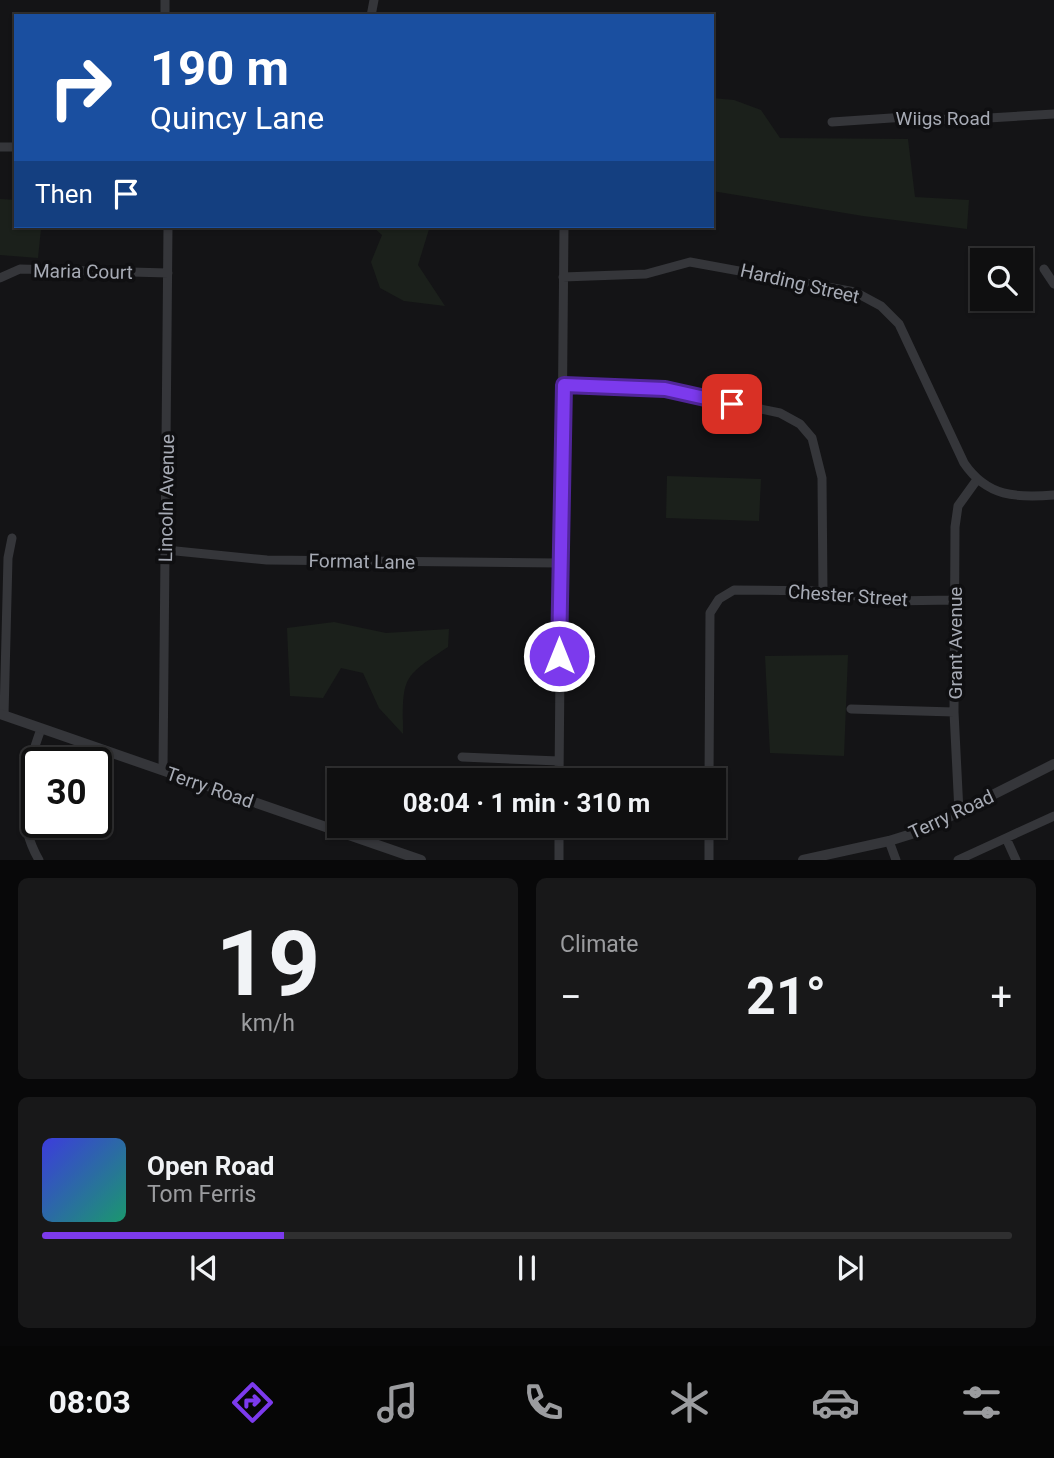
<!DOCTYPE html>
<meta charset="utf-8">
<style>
:root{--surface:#0f0f10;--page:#181819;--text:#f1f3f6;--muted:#9b9c9f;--line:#2f2f30;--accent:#7c3aed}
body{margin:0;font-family:Roboto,sans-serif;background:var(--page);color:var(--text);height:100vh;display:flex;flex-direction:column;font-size:26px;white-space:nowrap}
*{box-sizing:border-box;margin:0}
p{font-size:23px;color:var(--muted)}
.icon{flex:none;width:38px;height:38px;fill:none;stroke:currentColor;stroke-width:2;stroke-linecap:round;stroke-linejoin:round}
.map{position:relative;height:860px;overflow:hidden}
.details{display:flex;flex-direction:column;gap:18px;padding:18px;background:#080809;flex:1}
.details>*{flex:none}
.top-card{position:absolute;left:14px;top:14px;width:700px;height:214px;border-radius:0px;box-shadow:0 2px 5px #0004,0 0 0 2px var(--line);background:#1a4fa0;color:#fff;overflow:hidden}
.controls{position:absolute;left:970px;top:248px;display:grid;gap:14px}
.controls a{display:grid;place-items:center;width:63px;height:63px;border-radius:0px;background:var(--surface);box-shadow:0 2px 5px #0004,0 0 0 2px var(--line);font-size:35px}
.speed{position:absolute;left:21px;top:747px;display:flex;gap:14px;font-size:35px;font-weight:700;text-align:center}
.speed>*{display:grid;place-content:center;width:91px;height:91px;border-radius:50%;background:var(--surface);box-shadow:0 2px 5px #0004,0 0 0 2px var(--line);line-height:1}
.speed .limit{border:4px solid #111;border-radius:10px;background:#fff;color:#111}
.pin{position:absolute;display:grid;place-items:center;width:60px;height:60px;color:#fff;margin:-30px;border-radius:14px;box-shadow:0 4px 10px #0006}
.me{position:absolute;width:77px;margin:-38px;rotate:0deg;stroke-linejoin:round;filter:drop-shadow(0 0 5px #0008)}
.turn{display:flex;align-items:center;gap:24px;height:147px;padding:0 21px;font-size:32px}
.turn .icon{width:91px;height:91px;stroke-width:2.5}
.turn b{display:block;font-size:49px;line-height:60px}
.then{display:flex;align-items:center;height:66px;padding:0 21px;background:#0003;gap:14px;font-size:26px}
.big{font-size:52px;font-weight:700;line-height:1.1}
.details .widget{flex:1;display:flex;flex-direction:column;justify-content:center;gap:10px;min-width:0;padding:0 24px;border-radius:10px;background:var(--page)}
.details .dial{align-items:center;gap:0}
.dial b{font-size:91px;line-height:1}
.song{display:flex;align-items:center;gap:21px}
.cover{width:84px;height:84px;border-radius:10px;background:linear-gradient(135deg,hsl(240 70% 55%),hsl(160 70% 35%))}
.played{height:7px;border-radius:4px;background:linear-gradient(90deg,var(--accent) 25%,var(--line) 25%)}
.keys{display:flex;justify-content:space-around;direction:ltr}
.heat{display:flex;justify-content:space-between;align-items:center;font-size:38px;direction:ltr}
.details .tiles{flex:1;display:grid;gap:18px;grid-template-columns:1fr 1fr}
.widget:last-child{grid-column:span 2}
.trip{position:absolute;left:327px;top:768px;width:399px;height:70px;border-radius:0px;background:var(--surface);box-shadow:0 2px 5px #0004,0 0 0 2px var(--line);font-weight:700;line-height:70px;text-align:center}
.tabs{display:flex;height:112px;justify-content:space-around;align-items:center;background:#060606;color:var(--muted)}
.tabs .icon{width:49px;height:49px}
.tabs .on{color:var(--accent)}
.tabs b{font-size:32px;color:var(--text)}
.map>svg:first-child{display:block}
.green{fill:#1b201b}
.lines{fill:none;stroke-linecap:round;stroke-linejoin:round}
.minor{stroke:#35363a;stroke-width:9}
.tertiary{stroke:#35363a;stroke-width:10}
.route-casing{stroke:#51269a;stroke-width:18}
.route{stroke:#7c3aed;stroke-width:12}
.labels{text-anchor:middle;stroke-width:7;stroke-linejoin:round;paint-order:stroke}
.street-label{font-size:19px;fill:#a7abb5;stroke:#0f0f11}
</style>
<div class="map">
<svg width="1054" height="860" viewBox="0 0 1054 860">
<rect width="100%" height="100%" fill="#141416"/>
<path class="green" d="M712,98L734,100L761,110L780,138L908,139L915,197L969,200L967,229L863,216L712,191Z
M0,199L16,200V226H46L41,229L38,258L0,255Z
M372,226H430L418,265L445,306L404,301L380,288L371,262L382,235Z
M667,476L761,479L759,521L666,518Z
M334,622L386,633L449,629L448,647C401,678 403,677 403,734L379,708L363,673L341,668L323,698L290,696L287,628Z
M848,655L844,756L770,753L765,656Z"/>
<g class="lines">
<path class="minor" d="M165,0V16
M371,16L374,0
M832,122L906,117L955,120L1054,114
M0,147H16
M1044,269L1054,284
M563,277L646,274L690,262L855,292L881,306L899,324L964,463C987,497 1016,498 1054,495
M0,278L20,269L168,273
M564,385L665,389L780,413L800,424L812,438L822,478L823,591
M166,550L267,560L559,563
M851,709L954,712
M4,715L8,558L12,538
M462,757L559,761
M163,770L168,226
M559,780L564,226
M709,780L710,613L719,599L734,590L823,591L890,601L954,600
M959,812L954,712L955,527L958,506L976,481
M559,826V860
M1006,838L1054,816
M889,841L896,860
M39,860C14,818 25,772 41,729
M709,860V826
M958,860L1006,838L1016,860"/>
<path class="tertiary" d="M0,714L421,860
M803,860L889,841L921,831L1054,764"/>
</g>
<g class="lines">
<g class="route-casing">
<path id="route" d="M559,656L564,385L665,389L732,404"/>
</g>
<use href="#route" class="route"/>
</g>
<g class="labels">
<g class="street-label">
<text x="943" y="125">Wiigs Road</text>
<text transform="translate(83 271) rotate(1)" y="7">Maria Court</text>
<text transform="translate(800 283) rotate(13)" y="7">Harding Street</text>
<text transform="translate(166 498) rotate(-89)" y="7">Lincoln Avenue</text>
<text transform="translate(362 561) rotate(1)" y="7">Format Lane</text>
<text transform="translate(848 595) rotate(4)" y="7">Chester Street</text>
<text transform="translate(955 643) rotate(-90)" y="7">Grant Avenue</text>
<text transform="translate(210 787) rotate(19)" y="7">Terry Road</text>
<text transform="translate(951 814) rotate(-25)" y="7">Terry Road</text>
</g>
</g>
</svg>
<div class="controls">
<a><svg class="icon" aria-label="search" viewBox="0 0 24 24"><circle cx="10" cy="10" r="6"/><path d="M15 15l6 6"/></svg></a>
</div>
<div class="speed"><div class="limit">30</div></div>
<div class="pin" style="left:732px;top:404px;background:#d93025"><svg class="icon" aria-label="arrive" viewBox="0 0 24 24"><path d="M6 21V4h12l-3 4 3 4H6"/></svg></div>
<svg class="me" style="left:559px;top:656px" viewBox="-20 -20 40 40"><circle r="17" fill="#7c3aed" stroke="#fff" stroke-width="3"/><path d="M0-11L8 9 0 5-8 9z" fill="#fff"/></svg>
<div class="trip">08:04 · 1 min · 310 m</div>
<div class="top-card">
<div class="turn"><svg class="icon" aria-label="right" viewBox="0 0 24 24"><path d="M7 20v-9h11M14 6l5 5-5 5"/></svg><div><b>190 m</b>Quincy Lane</div></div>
<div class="then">Then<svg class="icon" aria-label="arrive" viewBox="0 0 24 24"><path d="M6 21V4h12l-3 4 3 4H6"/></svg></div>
</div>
</div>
<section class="details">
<div class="tiles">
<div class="widget dial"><b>19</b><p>km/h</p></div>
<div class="widget"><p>Climate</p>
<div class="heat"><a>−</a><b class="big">21°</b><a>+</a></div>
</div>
<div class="widget">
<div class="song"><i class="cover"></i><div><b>Open Road</b><p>Tom Ferris</p></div></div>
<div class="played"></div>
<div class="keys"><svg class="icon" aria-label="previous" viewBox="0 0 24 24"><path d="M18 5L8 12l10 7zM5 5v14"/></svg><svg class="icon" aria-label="pause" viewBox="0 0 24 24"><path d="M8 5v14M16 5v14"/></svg><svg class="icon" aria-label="next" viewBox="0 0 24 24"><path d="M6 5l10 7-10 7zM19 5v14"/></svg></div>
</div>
</div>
</section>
<nav class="tabs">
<b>08:03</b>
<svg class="icon on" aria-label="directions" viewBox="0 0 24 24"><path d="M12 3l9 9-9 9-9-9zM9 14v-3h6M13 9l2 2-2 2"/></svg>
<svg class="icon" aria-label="music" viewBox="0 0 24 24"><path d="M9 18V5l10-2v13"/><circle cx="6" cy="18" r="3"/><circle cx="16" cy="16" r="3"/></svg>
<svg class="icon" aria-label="phone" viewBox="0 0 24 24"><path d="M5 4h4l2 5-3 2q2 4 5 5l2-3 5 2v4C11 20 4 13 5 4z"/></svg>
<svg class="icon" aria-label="climate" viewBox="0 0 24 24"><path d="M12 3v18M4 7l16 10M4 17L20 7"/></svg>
<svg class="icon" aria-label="car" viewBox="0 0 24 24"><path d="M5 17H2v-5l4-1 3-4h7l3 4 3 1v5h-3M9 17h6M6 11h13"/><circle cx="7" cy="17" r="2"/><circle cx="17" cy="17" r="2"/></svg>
<svg class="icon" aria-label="filters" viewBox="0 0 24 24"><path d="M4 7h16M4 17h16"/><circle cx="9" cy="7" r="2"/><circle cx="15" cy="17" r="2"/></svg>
</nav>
